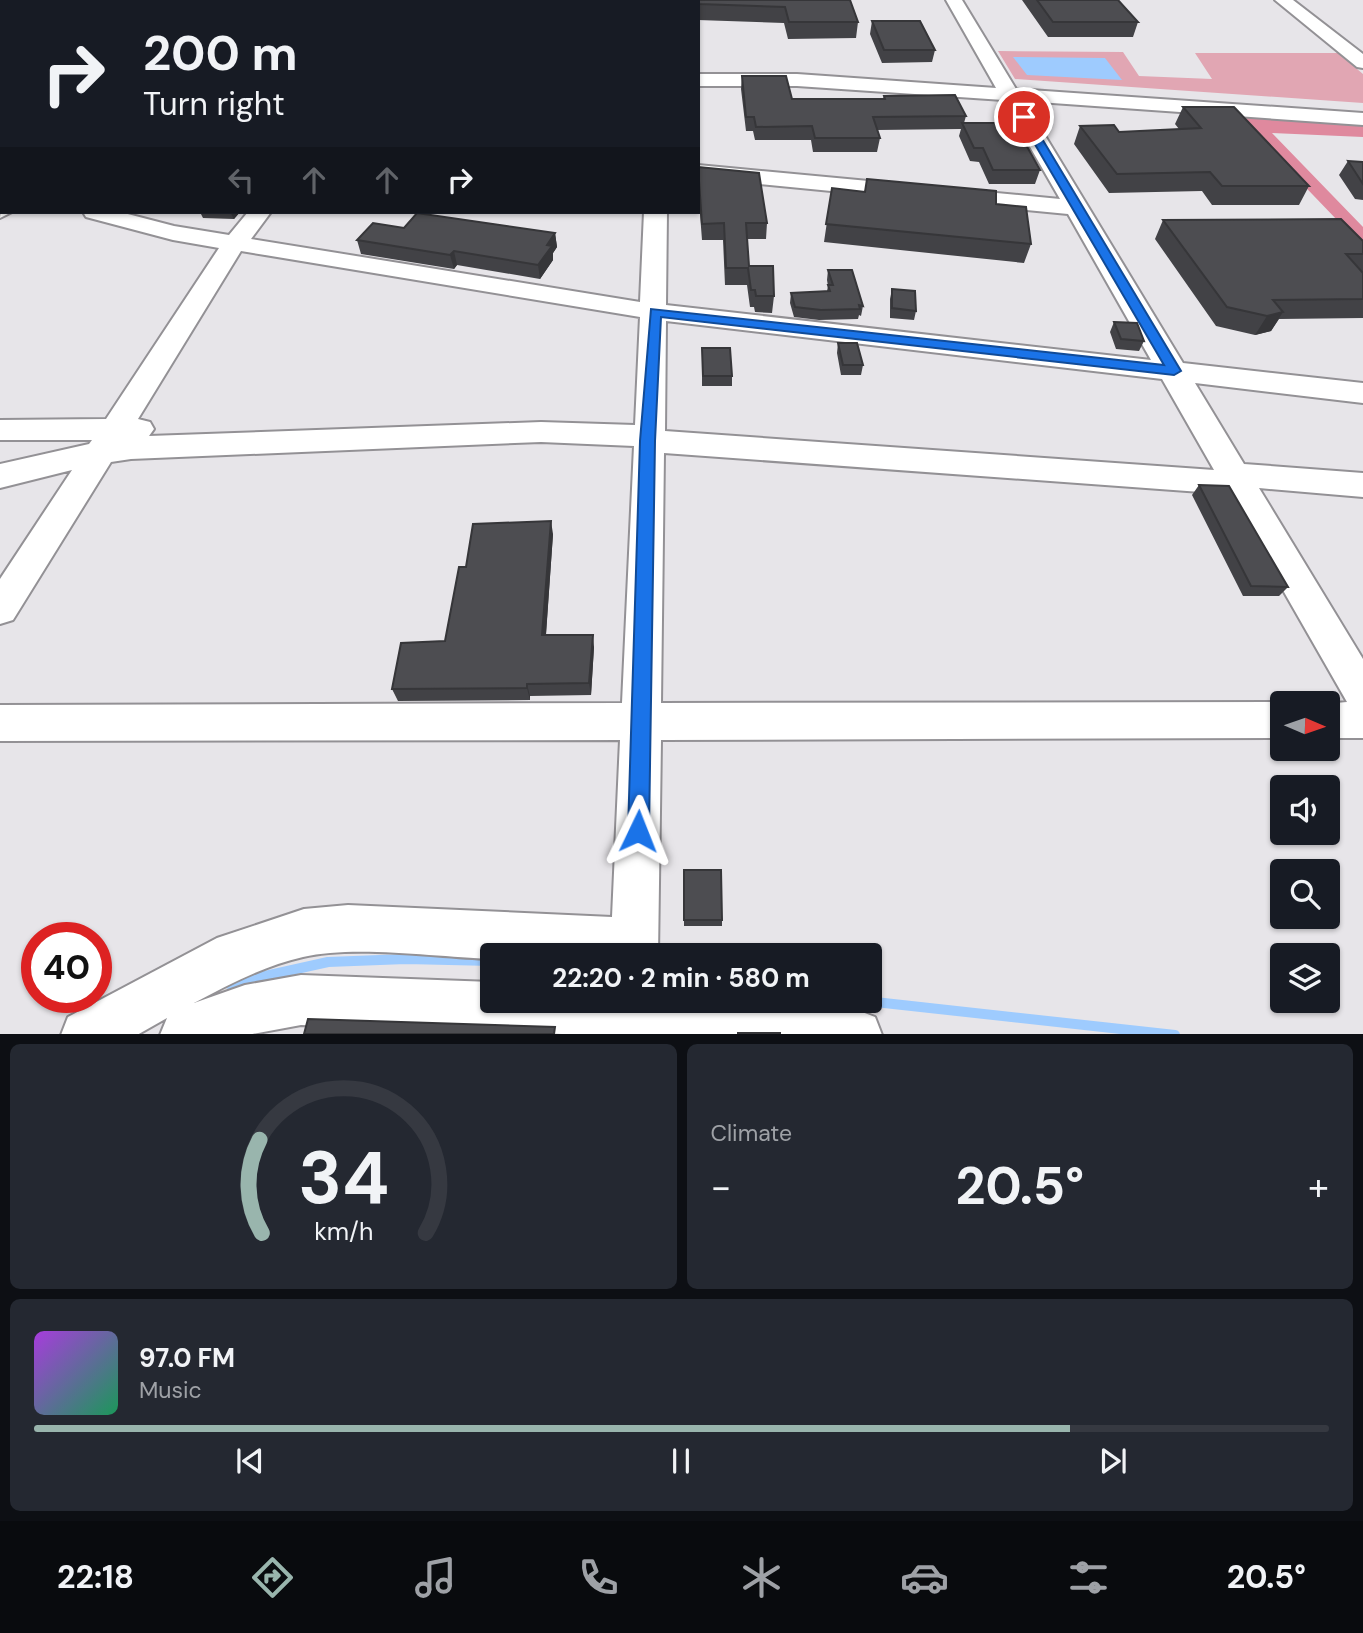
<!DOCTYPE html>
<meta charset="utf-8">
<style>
:root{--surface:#171b24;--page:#242831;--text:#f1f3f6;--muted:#9ea1a6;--line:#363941;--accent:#99b5ad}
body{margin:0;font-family:"DM Sans",sans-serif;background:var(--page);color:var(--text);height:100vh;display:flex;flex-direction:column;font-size:26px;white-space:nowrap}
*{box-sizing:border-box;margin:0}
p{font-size:23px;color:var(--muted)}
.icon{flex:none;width:38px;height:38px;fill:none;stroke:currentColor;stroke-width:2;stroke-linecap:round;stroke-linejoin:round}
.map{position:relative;height:1034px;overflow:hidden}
.side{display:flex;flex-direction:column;gap:10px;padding:10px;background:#0d0f14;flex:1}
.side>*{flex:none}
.hud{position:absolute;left:0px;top:0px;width:700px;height:214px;box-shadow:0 2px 5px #0004;background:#171b24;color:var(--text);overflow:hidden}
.needle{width:46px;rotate:92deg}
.buttons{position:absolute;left:1270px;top:691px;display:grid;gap:14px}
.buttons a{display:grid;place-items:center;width:70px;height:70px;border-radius:7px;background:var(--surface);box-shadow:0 2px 5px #0004;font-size:35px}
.speed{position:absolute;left:21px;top:922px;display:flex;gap:14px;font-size:35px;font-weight:700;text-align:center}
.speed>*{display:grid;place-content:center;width:91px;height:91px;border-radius:50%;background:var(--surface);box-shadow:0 2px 5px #0004;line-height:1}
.speed .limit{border:10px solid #d22;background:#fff;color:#111}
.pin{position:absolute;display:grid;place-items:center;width:60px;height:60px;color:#fff;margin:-30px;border:4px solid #fff;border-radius:50%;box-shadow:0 2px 7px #0007}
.me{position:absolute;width:77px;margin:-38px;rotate:2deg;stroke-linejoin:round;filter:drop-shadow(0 0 5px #0008)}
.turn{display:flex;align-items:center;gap:24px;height:147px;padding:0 28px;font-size:32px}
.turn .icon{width:91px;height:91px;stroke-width:2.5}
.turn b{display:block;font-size:49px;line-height:60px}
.lanes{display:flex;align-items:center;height:66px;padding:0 28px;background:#0003;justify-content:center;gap:35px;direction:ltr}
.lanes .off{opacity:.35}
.big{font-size:52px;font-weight:700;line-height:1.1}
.side .widget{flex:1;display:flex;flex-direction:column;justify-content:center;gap:10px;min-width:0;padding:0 24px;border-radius:10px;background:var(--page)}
.side .dial{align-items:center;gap:0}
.dial svg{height:182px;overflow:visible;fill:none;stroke:var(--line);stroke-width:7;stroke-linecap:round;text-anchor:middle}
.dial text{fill:var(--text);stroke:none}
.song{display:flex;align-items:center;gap:21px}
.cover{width:84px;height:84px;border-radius:10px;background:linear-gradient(135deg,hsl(280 70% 55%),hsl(150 70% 35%))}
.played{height:7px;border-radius:4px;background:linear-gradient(90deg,var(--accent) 80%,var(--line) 80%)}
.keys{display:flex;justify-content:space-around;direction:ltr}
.heat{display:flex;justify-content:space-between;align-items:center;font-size:38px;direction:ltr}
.side .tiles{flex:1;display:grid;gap:10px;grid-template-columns:1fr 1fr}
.widget:last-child{grid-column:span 2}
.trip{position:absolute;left:480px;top:943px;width:402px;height:70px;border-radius:7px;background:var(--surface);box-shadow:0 2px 5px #0004;font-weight:700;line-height:70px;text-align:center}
.tab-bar{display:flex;height:112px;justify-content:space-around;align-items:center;background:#090b0e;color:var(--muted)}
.tab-bar .icon{width:49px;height:49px}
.tab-bar .selected{color:var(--accent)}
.tab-bar b{font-size:32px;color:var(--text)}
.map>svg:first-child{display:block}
.green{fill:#e1a6b3}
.forest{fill:#df899e}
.water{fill:#9ecbfe}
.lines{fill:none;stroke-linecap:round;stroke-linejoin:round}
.stream{stroke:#9ecbfe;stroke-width:10}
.minor-casing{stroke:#939195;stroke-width:4}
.highway-casing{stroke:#939195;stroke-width:4}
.minor{fill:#fff;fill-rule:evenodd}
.highway{fill:#fff;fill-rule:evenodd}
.wall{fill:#424246}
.shaded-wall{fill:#363639}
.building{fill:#4d4d51;stroke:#363639;stroke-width:2}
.route{fill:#1a73e8;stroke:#114b97;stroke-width:2}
</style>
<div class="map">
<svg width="1363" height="1035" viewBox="0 0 1363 1035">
<rect width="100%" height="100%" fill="#e7e5e9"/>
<path class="green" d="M998,51L1123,52L1139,76L1212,79L1195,53H1338L1363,74V103L1015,79Z"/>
<path class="forest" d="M1235,114L1363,123V137L1272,133L1363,227V247Z"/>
<path class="water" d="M1013,57L1105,58L1122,80L1027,75Z"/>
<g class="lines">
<path class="stream" d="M229,984L328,962L406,959L492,961
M866,1001L1175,1035"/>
<g class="minor-casing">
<path id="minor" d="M101,0H118L100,2Z
M207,0H225L206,2Z
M598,0H614V2H598Z
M623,0H639V2H623Z
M655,0H671V2H655Z
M946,0H962L1016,89L1363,113V125L1024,101L1183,363L1363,383V403L1195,383L1244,464L1363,473V497L1259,488L1363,659V738H1328V704H1324L1347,702L1228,494L664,453L661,703L1283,702L1287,704H1283V738L661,740L658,956H492V959C437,957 354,945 303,957C264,966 229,984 194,1003L245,985L301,975L492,982V1001H774L857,1010L875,1017L882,1035H591L301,1025L247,1035H160L167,1018L137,1035H61L68,1017L217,938L304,909L348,905L612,917L620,740L0,741V705L622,703L634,446L541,442L131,459L111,462L13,620L0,624V579L72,470L0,488V464L89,444L92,440H0V420L106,419L219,248L173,240L86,217L83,212H120L174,226L229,235L248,212H271L251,239L640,302L644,212H667L666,305L1151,360L1068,214L698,178V165L1060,199L1003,100L797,86H698V74H797L996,88ZM241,251L640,317L635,425L541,422L149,436L154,429L150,422L138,419ZM666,321L1162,379L1214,470L665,431Z
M1275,0H1293L1363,54V68L1357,67Z
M0,82H2V94H0Z
M2,107V119L0,120V108Z
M2,202V212H12L0,218Z"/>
</g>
<g class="highway-casing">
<path id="highway" d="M141,0H160L140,2Z
M187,0H206L186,2Z
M0,135H2L0,152Z"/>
</g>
<use href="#minor" class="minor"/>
<use href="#highway" class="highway"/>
</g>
<path class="wall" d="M697,0H850L858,22L856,38L788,39L784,23L698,20V2H697Z
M1022,0H1118L1138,22L1133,37H1048Z
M872,21L935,50L932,62L882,63L870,34Z
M742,76L792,99H883L884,96L966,116L964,123L1040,170L1035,184H989L979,162L970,161L959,136L961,129L877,130L880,138L877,152H813L811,140H755L753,131H746L741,89Z
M1183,107L1309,186L1299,205H1212L1202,191L1109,193L1074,144L1080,126L1119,132L1179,129L1175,124Z
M1348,161L1363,162V200L1355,199L1339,175Z
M698,167L767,223L766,239H747L749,266L774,296L772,313L755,312L754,307H750L747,285H725L723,240H702L698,188Z
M832,188L1031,244L1024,263L824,242Z
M200,212H240L234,219L203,218Z
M1163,220L1363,241V318L1279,319L1271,331L1255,335L1216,326L1155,239Z
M404,228L555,233L557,247L553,253V260L540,279L457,265L454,269L361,254L357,240Z
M828,270L863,306L861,316L859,315L858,319L819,320L794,317L790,303L791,293L827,291L828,286L827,280Z
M892,289L916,311L914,320L890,318V299Z
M1114,322L1144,341L1139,351L1116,349L1110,332Z
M838,343L863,365L861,375H841L837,353Z
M702,348L732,376V386H702Z
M1199,485L1288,587L1279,596H1243L1192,495Z
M553,534L546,635L594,647L591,695L530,696V700L398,701L392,689L445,641L466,567Z
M684,870L722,920V926H684Z"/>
<path class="shaded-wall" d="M230,212H240L234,219Z
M555,233L557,247L553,253V260L540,279L538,265L547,245Z
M454,251L457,265L454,269L450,255Z
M1283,312L1271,331L1255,335L1267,316Z
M551,521L553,534L545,647L542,635Z
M593,635L594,647L591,695L589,683Z
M527,684L530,696V700L527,688Z"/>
<path class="building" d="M0,0H71L68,2H2V50H0Z
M378,0H586V2H377Z
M698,0H850L858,22H789L785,7L699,4Z
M1037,0H1118L1138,22H1053Z
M872,21H920L935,50H884Z
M742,76H786L792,99H885L884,96L955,95L966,116L873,117L880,138H815L812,126L756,127L754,117H746Z
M1183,107H1234L1309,186H1222L1210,172L1117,174L1080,126L1114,125L1119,132L1201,128Z
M962,123H1014L1040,170H993L983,148H974Z
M1348,161L1363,162V184Z
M698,167L759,173L767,223H746L749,266H773L774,296H756L755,290H751L748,268H726L724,223L702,224Z
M867,179L996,191V204L1026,207L1031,244L826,224L832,188L865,192Z
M417,213L555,233L547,245L552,246L538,265L454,251L450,255L357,240L373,223L404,228Z
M1341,219L1363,241V254H1346L1363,273V299L1273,300L1283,312L1267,316L1227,307L1163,220Z
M828,270H852L863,306L859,305L860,309L821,310L795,307L791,293L830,291L828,285H833Z
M892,289L915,291L916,311L892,308Z
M1114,322L1137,323L1144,341L1121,339Z
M838,343H857L863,365H843Z
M702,348H730L732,376H703Z
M1199,485L1229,486L1288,587L1251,586Z
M551,521L542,635H593L589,683L527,684V688L392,689L401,643L445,641L459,567H466L473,524Z
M684,870H721L722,920H684Z
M308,1019L555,1027L554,1034H304Z
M738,1033H780V1034H738Z"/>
<path class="route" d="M1024,114L1029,117L1181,371L1174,375L661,317L655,441L649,831L646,838L638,841L631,838L628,831L640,441L651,309L1164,365L1019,117Z"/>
</svg>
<div class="buttons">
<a><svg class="needle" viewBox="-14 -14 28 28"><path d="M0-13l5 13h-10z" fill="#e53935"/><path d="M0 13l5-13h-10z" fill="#9ea1a6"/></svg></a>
<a><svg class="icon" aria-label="sound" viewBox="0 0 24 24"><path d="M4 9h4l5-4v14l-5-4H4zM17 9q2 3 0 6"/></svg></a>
<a><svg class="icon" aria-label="search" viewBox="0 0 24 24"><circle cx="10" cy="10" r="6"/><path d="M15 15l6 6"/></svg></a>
<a><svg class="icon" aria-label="layers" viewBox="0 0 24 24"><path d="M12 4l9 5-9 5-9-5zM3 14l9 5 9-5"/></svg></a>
</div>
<div class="speed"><div class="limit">40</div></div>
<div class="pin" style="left:1024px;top:117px;background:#d93025"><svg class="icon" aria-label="arrive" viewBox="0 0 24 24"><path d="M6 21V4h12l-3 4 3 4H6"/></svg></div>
<svg class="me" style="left:638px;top:831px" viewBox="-20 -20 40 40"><path d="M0-17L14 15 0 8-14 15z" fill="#1a73e8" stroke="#fff" stroke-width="4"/></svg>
<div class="trip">22:20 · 2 min · 580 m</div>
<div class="hud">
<div class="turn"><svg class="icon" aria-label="right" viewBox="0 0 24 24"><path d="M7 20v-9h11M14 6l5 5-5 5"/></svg><div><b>200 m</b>Turn right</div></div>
<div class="lanes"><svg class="icon off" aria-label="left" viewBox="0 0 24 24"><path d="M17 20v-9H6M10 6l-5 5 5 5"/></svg><svg class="icon off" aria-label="ahead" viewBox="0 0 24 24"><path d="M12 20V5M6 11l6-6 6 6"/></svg><svg class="icon off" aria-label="ahead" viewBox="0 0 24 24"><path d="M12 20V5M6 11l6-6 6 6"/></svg><svg class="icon" aria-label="right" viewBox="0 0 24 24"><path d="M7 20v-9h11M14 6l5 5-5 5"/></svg></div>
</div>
</div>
<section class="side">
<div class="tiles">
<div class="widget dial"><svg viewBox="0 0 100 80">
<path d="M14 69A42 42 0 1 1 86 69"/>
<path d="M14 69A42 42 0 0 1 13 28" stroke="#99b5ad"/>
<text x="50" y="56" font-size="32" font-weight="700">34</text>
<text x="50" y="72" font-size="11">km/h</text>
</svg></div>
<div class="widget"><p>Climate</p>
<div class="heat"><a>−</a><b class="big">20.5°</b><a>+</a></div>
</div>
<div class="widget">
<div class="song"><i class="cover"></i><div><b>97.0 FM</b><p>Music</p></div></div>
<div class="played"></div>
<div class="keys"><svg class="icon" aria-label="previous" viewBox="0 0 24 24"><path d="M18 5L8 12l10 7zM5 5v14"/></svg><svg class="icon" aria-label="pause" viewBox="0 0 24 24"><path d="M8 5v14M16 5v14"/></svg><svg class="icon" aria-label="next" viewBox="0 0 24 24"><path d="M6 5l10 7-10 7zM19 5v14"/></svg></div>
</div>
</div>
</section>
<nav class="tab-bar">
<b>22:18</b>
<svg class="icon selected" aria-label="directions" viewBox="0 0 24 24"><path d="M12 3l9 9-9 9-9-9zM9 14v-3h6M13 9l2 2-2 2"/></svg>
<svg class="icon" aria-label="music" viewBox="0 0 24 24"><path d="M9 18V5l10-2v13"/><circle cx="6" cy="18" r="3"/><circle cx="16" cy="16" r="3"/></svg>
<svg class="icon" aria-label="phone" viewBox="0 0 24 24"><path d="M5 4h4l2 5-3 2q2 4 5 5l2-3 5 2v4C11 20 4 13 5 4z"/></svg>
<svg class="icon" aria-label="climate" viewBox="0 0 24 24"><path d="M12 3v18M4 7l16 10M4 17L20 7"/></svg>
<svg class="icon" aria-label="car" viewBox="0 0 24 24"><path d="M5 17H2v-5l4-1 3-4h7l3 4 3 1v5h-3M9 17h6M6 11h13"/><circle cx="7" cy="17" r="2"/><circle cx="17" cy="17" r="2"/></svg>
<svg class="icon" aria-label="filters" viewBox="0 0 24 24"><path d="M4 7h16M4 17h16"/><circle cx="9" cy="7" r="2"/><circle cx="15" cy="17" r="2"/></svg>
<b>20.5°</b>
</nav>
